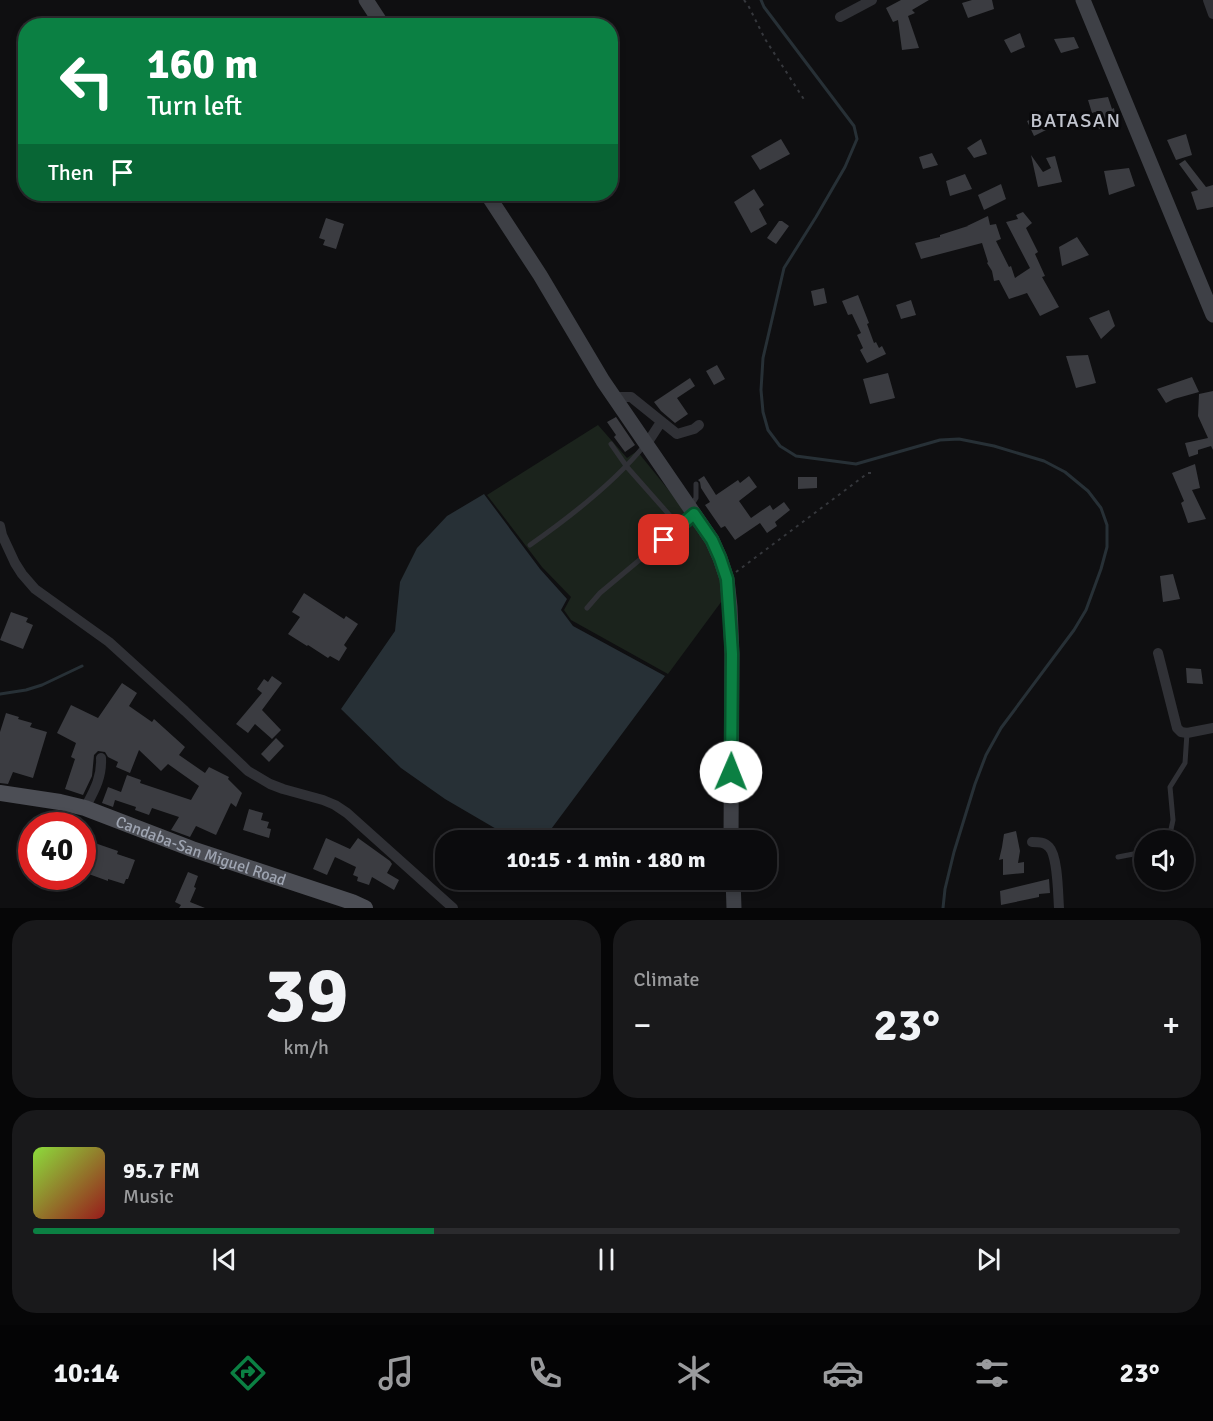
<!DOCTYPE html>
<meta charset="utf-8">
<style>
:root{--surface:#0b0b0d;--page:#19191b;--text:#f1f3f6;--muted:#9a9b9d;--line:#2b2b2e;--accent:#0b8043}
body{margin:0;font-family:Signika,sans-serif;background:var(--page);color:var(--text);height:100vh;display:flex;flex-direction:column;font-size:22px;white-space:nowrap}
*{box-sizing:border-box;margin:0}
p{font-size:20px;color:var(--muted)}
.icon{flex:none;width:33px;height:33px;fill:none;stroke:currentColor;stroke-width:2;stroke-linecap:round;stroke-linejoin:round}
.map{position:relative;height:908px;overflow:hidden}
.details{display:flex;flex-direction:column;gap:12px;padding:12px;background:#060607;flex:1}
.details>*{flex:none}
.banner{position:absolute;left:18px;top:18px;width:600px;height:183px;border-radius:24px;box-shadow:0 3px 9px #0003,0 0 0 2px var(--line);background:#0b8043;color:#fff;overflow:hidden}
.buttons{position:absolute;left:1134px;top:830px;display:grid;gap:12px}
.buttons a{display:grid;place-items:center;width:60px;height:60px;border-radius:50%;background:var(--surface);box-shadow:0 3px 9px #0003,0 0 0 2px var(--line);font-size:30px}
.speed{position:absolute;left:18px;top:812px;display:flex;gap:12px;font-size:30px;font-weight:700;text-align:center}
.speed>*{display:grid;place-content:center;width:78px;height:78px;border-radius:50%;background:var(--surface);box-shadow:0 3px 9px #0003,0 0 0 2px var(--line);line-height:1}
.speed .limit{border:9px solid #d22;background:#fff;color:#111}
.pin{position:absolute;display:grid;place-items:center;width:51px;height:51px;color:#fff;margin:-26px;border-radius:12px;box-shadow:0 3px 9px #0006}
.me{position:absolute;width:66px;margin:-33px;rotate:1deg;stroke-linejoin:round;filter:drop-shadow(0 0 4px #0008)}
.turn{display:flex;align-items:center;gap:21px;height:126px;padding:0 30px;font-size:27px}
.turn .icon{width:78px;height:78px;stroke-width:2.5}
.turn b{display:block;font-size:42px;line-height:51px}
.then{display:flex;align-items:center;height:57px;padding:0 30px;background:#0003;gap:12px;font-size:22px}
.big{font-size:45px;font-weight:800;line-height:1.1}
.details .tile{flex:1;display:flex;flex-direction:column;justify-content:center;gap:9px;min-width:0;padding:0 21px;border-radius:24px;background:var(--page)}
.details .dial{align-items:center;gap:0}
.dial b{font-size:78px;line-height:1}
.song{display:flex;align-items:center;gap:18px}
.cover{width:72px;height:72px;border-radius:9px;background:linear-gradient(135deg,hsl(90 70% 55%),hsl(0 70% 35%))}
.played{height:6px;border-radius:3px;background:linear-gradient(90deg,var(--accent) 35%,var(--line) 35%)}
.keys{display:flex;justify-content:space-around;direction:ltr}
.heat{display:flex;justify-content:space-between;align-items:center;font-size:33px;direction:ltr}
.details .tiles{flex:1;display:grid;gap:12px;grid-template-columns:1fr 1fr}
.tile:last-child{grid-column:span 2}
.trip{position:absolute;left:435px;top:830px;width:342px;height:60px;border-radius:24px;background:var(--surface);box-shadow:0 3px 9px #0003,0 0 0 2px var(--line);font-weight:800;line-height:60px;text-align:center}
.dock{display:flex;height:96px;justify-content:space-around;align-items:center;background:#040405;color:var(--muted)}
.dock .icon{width:42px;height:42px}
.dock .current{color:var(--accent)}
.dock b{font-size:27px;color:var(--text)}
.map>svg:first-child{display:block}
.green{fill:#1b231c}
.water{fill:#273036}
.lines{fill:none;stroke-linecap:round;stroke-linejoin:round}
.stream{stroke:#273036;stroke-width:3}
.building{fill:#3b3c41}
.path{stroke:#36383d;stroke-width:2;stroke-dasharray:3 4.5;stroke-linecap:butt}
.lane{stroke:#303136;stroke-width:5}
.street{stroke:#303136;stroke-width:10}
.secondary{stroke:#3e4046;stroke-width:15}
.primary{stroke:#4c4e55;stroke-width:16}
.route-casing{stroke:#07532c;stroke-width:15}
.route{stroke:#0b8043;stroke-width:10}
.labels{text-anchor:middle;stroke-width:6;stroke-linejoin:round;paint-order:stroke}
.street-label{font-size:16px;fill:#9fa5b2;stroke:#0a0a0c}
.quarter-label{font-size:20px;letter-spacing:1.5px;fill:#c1c4ce;stroke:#0a0a0c}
</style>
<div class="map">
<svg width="1213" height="908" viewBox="0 0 1213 908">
<rect width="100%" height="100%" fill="#0f0f11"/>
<path class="green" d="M598,425L627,458L637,451L697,525L711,547L727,594L668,674L571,620L564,610L571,597L542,567L487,495Z"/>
<path class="water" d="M484,494L540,569L567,599L561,610L573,626L665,676L543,840H515L445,799L401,768L341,709L395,631L400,582L417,548L447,516Z"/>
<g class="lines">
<path class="stream" d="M761,0L764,7L854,126L857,139L845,167L816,217L784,268L763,358L761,390L763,412L768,430L780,446L796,456L856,464L940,440L959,439L994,446L1044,461L1065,472L1088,491L1101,508L1107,525V547L1101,569L1086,610L1074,630L1001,728L986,755L975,784L954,852L945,889L943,908
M0,694L26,690L42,685L82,666"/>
</g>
<path class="building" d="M901,0H929L912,10L915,13L908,16L919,48L902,50L898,20L893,22L886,8Z
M972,0H992L994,9L968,18L962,3Z
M1020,33L1025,47L1011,53L1004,40Z
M1074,37L1079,48L1061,53L1054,39Z
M1108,97L1112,109L1114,108L1116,121L1099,129L1095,112L1092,113L1088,100Z
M1041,115L1048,129L1034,136L1027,121Z
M1186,134L1192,155L1176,160L1167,140Z
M781,139L790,154L760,170L751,156Z
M981,139L987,154L974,158L967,148Z
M932,153L938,165L923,169L919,157Z
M1031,155L1043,172L1051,168L1046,158L1055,156L1062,182L1038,187Z
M1185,160L1206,187L1213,185V207L1197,210L1191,192L1198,190L1179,164Z
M1129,168L1135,186L1109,195L1104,171Z
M965,174L972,189L950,196L946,181Z
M1001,184L1006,199L984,210L978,195Z
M754,189L764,205L759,209L767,224L751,233L734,202Z
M1023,212L1032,223L1026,228L1038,252L1035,254L1045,276L1042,277L1059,307L1040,316L1027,293L1009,299L999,280L994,281L992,271L987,263L988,262L982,243L921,259L915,243L940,237V235L968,226H967L988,216L990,225L996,224L1001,239L996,241L1009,267L1011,266L1015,278L1030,268L1006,222L1018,219L1016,215Z
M326,218L344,224L336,249L323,245L325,240L319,238Z
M779,221H782L789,226L776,244L767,238Z
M1077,237L1089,255L1062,266L1059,247Z
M824,288L827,303L814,306L811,291Z
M858,295L869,323L867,324L874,343L876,342L879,348L882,346L886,354L867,363L860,350L863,348L857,335L861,333L852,314L848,315L842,301Z
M911,300L916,315L901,319L896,305Z
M1109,310L1115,326L1101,339L1089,318Z
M1088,355L1096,383L1076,388L1066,356Z
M717,365L725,379L714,385L706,371Z
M888,373L895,398L870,404L863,379Z
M1192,377L1199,392L1174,399L1166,403L1157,389Z
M690,378L695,386L677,398L688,414L675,423L661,411L654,402Z
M1213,391V450L1211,446L1198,450V454L1189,457L1185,443L1208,438L1198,416L1199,394Z
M616,417L635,445L625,452L614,437L616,435L607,422Z
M1195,464L1200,488L1192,490L1206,519L1188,523L1181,503L1184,501L1172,473Z
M704,476L716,495L738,480L740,483L749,476L757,487L739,501L751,518L770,505L773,510L784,502L790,510L775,522L777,526L767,533L760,523L735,540L725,526L721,528L705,505L710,502L701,488L700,482L698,480Z
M798,477H817V488L798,489Z
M1173,574L1180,599L1163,602L1160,576Z
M304,593L344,619L346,616L358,624L344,645L347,648L339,661L330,656L328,658L308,645L307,646L288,634L300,617L292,612Z
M11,612L28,618L26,622L33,625L23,649L0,640Z
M1186,668L1201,669L1203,684L1187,683Z
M272,676L282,683L262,710L281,730L272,739L255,724L248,733L236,724L262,693L257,689L264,679L268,682Z
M122,683L137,693L129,706L152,722L154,719L185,747L179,755L205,773L209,767L229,777L228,779L242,793L236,807L231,803L216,835L196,826L190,837L171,830L179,817L152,808L149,815L135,810L136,807L115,800L113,807L102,803L108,787L121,792L127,775L141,780L140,783L191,800L199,786L168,764L161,771L139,750L130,773L116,767L118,762L108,757L105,752L98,751L94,755L92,776L83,795L65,789L75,759L71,757L76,743L57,733L71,705L98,718Z
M6,713L19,717L18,719L32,723L30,727L47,732L33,778L13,772L8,784L0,783V732Z
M276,738L284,746L269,762L261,754Z
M249,809L263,813L261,820L269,822L267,828L271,829L269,838L243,830Z
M1016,831L1020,851L1018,863L1024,862V873L1003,875V859L999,860L1002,847L1004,834Z
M326,838L350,849L358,838L390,861L392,864L387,873L399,880L394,890L372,877L369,885L357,881L358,877L353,875L356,867L335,857L327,875L313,869Z
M89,841L118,851L117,854L135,860L128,879H126L124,884L108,879V881L86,873L88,868L82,866V858Z
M188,872L198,876L194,887L196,888L190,902L205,908H179L181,905L175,902Z
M1049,879L1050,893L1039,894V897L1001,905L1000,891Z"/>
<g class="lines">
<path class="path" d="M744,0L749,7L765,39L805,101
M736,572L868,473H874"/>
<path class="lane" d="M611,444L627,467L680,527
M691,506L696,498V484
M530,545C570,517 613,484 644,446
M587,608L600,593L692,516
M1166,840L1170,834L1173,820L1170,787L1185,763L1187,733
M1118,857L1144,852"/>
<path class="street" d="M1208,0L1213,14
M840,17L872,0
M614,397H631L677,434L694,429L699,425
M646,445L661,422
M0,526L2,535L15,563L22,574L35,589L109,642L185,711L248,771L270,784L283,789L323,800L335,805L347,813L453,908
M1158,653L1177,728L1181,732L1187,733L1213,728
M85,808C94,791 102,778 101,758
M1032,842C1039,842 1044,842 1049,847C1058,856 1058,895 1059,908"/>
<path class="secondary" d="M366,0L383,26
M1083,0L1213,315
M487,194L540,275L603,381L712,540L720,558L727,579L730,607L732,654L731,840
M733,879L734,908"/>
<path class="primary" id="s1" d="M0,793L60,802L85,808L192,849L352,902L365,908"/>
</g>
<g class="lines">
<g class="route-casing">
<path id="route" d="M664,540L694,514L712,540L720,558L727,579L732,654L731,772"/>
</g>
<use href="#route" class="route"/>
</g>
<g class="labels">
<g class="street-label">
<text dy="6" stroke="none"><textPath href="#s1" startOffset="210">Candaba-San Miguel Road</textPath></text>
</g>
<g class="quarter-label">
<text x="1076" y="127">BATASAN</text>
</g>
</g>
</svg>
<div class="buttons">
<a><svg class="icon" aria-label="sound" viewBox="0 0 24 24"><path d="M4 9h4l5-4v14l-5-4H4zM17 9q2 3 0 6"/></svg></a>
</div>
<div class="speed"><div class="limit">40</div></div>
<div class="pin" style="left:664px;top:540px;background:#d93025"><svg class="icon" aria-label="arrive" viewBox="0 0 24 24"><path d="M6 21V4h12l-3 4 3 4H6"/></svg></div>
<svg class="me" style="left:731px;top:772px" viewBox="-20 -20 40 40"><circle r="19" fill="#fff"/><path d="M0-13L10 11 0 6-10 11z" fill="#0b8043"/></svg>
<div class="trip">10:15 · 1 min · 180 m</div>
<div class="banner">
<div class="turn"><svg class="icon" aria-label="left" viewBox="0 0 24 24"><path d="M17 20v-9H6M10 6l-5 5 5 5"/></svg><div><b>160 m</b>Turn left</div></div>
<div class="then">Then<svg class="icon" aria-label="arrive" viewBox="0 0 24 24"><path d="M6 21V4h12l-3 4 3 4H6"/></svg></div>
</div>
</div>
<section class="details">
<div class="tiles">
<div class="tile dial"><b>39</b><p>km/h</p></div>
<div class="tile"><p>Climate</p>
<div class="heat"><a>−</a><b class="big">23°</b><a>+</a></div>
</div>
<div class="tile">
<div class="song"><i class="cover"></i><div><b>95.7 FM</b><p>Music</p></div></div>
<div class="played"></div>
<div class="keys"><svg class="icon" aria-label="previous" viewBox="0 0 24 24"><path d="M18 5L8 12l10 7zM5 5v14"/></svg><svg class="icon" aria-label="pause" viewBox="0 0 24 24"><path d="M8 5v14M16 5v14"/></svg><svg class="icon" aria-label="next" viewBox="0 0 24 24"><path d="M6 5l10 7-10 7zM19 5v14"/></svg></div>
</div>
</div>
</section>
<nav class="dock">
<b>10:14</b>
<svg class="icon current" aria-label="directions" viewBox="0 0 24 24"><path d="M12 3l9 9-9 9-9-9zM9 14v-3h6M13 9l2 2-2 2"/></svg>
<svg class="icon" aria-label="music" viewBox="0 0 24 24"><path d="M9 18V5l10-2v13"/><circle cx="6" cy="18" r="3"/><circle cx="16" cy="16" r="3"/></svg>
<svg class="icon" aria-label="phone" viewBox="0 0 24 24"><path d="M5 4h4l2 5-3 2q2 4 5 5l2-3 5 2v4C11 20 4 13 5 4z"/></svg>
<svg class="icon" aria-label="climate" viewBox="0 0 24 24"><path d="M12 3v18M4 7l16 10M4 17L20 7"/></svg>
<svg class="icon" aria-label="car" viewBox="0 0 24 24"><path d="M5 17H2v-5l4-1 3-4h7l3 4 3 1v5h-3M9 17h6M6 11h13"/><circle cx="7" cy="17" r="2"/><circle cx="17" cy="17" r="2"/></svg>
<svg class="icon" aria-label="filters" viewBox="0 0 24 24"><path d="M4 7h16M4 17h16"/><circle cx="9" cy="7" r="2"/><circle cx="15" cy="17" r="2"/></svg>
<b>23°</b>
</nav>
